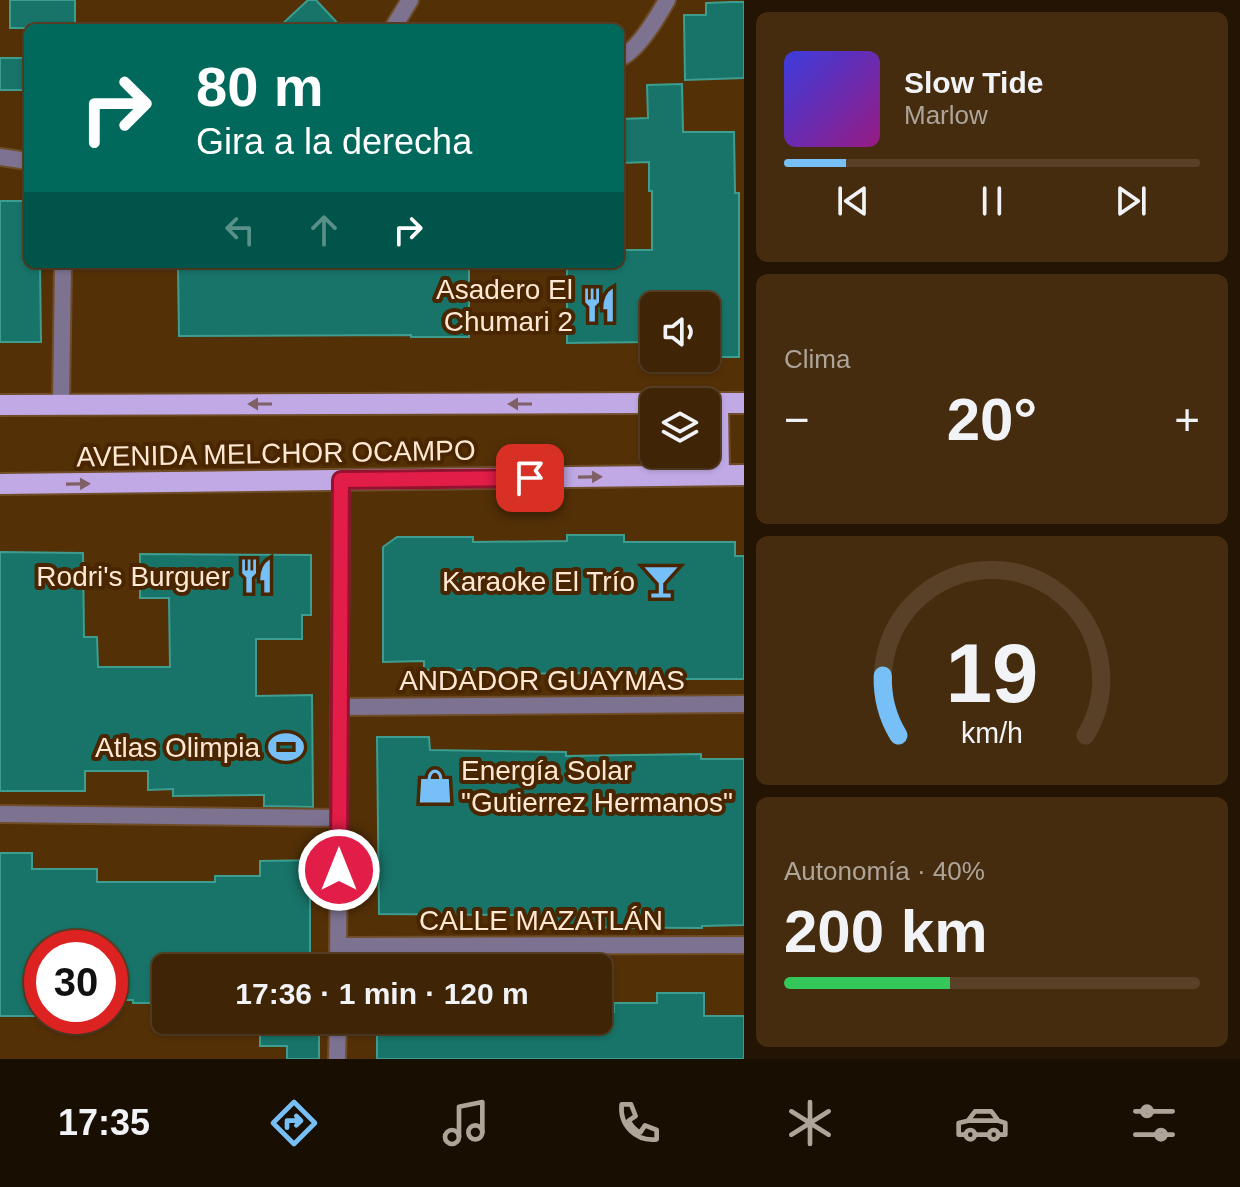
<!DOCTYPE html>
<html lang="es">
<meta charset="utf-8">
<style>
:root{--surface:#3f2405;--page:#462c0f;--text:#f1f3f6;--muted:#ada49a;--line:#584127;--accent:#76c0f7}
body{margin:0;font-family:Helvetica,sans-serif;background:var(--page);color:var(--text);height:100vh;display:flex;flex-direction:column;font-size:30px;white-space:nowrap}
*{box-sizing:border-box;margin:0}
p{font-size:26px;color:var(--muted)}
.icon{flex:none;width:44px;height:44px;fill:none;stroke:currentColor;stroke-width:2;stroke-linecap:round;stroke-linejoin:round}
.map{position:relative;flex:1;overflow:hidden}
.sheet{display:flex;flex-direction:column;gap:12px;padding:12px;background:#231403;width:496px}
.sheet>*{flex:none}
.guide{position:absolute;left:24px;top:24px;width:600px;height:244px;border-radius:12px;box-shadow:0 2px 6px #0004,0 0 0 2px var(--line);background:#00695c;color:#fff;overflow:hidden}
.fabs{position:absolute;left:640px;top:292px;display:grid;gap:16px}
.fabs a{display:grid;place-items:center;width:80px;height:80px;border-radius:12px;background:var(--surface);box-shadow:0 2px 6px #0004,0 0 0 2px var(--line);font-size:40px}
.speed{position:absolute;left:24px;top:930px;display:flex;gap:16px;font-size:40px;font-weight:700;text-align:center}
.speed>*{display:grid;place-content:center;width:104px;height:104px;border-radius:50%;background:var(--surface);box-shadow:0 2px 6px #0004,0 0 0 2px var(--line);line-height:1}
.speed .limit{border:12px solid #d22;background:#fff;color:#111}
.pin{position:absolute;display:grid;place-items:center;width:68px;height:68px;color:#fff;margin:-34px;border-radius:16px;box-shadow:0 4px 12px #0006}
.me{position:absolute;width:88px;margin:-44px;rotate:0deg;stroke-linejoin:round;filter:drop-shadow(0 0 6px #0008)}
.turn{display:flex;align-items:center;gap:28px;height:168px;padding:0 40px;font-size:36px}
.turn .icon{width:104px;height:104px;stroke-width:2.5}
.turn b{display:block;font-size:56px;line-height:68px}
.lanes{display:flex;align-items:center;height:76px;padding:0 40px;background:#0003;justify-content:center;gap:40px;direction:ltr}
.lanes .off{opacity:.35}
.big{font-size:60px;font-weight:700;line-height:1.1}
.sheet .card{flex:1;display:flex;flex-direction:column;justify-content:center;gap:12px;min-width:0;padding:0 28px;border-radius:12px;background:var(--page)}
.sheet .dial{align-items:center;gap:0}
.dial svg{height:208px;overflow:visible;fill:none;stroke:var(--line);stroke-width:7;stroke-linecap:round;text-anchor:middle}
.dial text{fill:var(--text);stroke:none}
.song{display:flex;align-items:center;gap:24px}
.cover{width:96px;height:96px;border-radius:12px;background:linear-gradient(135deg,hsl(240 70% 55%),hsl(310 70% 35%))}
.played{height:8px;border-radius:4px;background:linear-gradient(90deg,var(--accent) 15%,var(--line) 15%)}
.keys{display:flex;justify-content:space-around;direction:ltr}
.heat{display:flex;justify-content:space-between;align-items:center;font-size:44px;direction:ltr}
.charge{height:12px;border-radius:6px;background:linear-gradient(90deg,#34c759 40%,var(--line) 0)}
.trip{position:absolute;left:152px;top:954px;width:460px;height:80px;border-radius:12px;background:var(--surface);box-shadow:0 2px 6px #0004,0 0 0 2px var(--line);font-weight:700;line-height:80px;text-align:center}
.menu{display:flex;height:128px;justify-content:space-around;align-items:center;background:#190e02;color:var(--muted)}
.menu .icon{width:56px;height:56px}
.menu .selected{color:var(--accent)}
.menu b{font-size:36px;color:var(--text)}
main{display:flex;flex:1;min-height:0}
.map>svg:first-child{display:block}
.building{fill:#187368;stroke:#3d9d8f;stroke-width:2}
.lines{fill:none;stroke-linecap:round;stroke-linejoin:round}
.street-casing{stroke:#6f4d28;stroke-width:20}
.primary-casing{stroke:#6f4d28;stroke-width:24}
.street{stroke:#7d7290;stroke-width:16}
.primary{stroke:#c0a9e5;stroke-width:20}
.oneway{fill:#7f6067}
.route-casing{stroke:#92132f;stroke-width:20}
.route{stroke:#e11d48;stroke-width:14}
.labels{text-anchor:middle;stroke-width:8;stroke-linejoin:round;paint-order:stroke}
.poi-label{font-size:28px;fill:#ffe8d4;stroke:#492500;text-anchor:end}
.street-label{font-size:28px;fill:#ffe8d4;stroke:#492500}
</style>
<main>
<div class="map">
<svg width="744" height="1059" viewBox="0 0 744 1059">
<rect width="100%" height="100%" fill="#543007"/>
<path class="building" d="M10,0H75V28H10Z
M308,0H316L342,28H278Z
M731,2H744V78L685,80L684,15H706V3Z
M0,58H28V90H0Z
M682,84L683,132H734L735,193H739V357H706V306H650V342L567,343V264H620V250H652V191H649V162L620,163V119L648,118L647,85Z
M0,201H28V264H40L41,342H0Z
M178,264H364V266L469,264V337H411V335L179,336Z
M567,535H624V542H735V556H744V679H653V674L608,673L482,674V670H424V661L383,662V547L397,537H473V542L567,541Z
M0,552L83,553L84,637H97L98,667H170L169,598H140V554L311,555V615H302V639H256V696L312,695L313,807L264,806V795L173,796V789L148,790V771H85V791H0Z
M377,737H429L430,750L566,752V756L701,754V759H744V925L702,926V928L522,927V915L379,914Z
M0,853H32V869H97V882H215V876H260V861L321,860V896H310V968H166L164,1003H133V1000H110V948H42V1016H0Z
M657,993H704V1016H744V1059H377V1020H598V1012H614V1003H657Z
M260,1020H319V1059H287V1046H260Z"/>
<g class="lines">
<g class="street-casing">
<path id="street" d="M393,28L410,0
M620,58C638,50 657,18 667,0
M0,157L28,161
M61,405L63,264
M340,707L744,704
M0,814L339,818
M338,946L744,945
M338,968L341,480
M337,1059L338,1020"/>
</g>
<g class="primary-casing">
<path id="primary" d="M708,403H744
M718,403L719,475
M0,405L654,403
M0,484L744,475"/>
</g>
<use href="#street" class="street"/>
<use href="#primary" class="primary"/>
</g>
<defs><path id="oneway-solid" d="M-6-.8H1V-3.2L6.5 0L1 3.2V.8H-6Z" transform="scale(2)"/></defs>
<g class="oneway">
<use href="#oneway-solid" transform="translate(260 404) rotate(180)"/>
<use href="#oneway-solid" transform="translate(520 404) rotate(180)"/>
<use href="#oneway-solid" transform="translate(590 477) rotate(-1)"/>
<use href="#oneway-solid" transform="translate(78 484) rotate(-1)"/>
</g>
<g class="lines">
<g class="route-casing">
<path id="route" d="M339,870L341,480L530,478"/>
</g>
<use href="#route" class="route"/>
</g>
<defs>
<g id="restaurant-bare" transform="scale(2.76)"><path d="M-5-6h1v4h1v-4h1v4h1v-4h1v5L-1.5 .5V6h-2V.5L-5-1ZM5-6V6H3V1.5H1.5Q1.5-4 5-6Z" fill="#76c0f7" stroke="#492500" stroke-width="2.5" paint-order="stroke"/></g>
<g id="bar-bare" transform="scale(2.76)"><path d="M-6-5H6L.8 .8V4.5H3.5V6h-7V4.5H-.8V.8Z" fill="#76c0f7" stroke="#492500" stroke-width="2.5" paint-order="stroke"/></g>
<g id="stadium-bare" transform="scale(2.76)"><path d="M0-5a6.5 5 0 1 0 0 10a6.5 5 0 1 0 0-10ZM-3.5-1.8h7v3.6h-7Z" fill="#76c0f7" stroke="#492500" stroke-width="2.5" paint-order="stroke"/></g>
<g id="shop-bare" transform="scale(2.76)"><path d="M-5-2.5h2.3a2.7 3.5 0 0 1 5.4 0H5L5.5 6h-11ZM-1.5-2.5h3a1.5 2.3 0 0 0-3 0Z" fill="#76c0f7" stroke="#492500" stroke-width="2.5" paint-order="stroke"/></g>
</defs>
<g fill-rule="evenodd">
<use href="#restaurant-bare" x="599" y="305"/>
<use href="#restaurant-bare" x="256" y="576"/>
<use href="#bar-bare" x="661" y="581"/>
<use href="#stadium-bare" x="286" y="747"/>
<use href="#shop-bare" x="435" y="786"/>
</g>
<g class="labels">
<g class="poi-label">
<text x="573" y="299">Asadero El<tspan x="573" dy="32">Chumari 2</tspan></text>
<text x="230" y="586">Rodri's Burguer</text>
<text x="635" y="591">Karaoke El Trío</text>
<text x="260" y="757">Atlas Olimpia</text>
<text x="461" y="780" text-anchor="start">Energía Solar<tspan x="461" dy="32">"Gutierrez Hermanos"</tspan></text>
</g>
<g class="street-label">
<text transform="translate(276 453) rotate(-1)" y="10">AVENIDA MELCHOR OCAMPO</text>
<text x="542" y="690">ANDADOR GUAYMAS</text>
<text x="541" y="930">CALLE MAZATLÁN</text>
</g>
</g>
</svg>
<div class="fabs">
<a><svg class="icon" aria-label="sound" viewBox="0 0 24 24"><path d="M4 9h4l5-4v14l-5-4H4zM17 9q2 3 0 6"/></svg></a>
<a><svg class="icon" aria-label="layers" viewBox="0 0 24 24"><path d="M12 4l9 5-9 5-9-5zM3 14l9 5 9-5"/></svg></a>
</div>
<div class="speed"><div class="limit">30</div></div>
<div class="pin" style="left:530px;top:478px;background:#d93025"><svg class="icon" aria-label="arrive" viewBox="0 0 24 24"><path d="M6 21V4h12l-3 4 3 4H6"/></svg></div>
<svg class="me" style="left:339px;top:870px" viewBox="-20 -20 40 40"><circle r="17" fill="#e11d48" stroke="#fff" stroke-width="3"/><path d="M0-11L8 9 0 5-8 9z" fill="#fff"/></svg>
<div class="trip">17:36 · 1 min · 120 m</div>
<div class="guide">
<div class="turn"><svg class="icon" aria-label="right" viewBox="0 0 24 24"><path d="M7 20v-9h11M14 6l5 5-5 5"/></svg><div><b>80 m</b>Gira a la derecha</div></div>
<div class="lanes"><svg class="icon off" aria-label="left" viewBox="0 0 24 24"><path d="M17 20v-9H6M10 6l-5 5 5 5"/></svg><svg class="icon off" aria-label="ahead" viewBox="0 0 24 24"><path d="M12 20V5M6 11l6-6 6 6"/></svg><svg class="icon" aria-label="right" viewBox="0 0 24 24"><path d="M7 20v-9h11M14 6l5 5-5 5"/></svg></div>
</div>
</div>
<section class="sheet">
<div class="card">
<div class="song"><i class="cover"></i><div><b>Slow Tide</b><p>Marlow</p></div></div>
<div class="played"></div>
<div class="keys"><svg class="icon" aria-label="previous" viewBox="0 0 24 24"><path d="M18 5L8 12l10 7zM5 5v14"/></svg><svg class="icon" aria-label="pause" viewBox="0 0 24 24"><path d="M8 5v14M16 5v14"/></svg><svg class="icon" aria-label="next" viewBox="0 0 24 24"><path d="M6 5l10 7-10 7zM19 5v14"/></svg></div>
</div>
<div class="card"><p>Clima</p>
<div class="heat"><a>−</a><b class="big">20°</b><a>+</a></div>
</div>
<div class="card dial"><svg viewBox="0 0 100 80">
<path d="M14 69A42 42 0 1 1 86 69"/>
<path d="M14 69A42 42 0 0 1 8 46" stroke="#76c0f7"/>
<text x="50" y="56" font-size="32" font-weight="700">19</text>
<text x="50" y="72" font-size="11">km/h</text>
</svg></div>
<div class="card"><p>Autonomía · 40%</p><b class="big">200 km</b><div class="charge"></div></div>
</section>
</main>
<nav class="menu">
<b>17:35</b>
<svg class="icon selected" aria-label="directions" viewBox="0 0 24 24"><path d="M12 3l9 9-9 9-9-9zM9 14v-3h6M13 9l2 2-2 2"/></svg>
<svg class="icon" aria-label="music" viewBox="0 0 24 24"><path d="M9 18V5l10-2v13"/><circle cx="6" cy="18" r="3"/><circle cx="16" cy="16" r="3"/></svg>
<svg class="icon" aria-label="phone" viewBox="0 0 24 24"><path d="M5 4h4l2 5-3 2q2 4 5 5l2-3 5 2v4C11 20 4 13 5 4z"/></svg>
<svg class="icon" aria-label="climate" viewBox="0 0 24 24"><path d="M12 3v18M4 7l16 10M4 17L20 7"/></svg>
<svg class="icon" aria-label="car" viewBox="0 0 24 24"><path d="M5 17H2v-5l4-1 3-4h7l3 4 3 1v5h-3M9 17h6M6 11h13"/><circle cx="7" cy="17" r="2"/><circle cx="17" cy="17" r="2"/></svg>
<svg class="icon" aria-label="filters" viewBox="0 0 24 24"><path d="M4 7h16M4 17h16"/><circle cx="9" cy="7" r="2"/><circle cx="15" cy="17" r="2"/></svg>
</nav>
